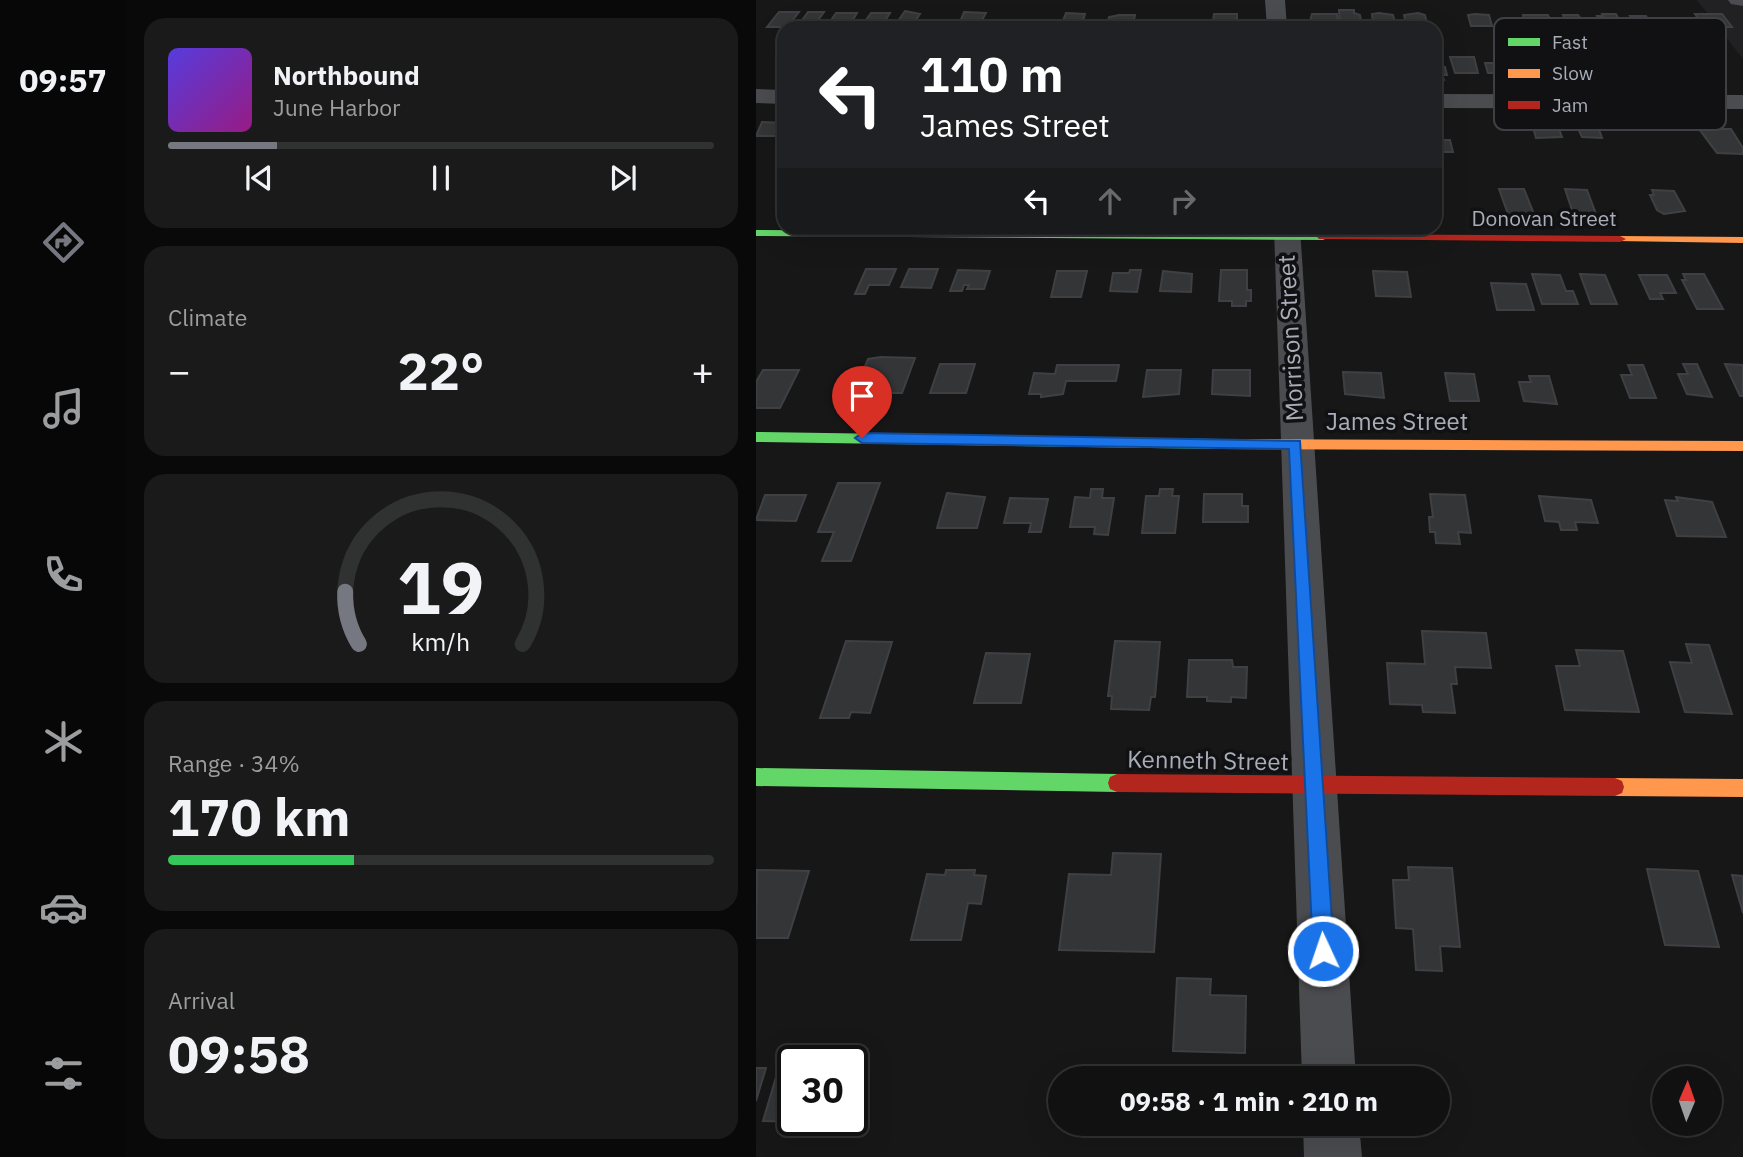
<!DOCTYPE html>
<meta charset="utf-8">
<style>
:root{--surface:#111;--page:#1a1a1a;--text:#f1f3f6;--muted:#9c9d9f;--line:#303131;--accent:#757880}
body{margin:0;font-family:"IBM Plex Sans",sans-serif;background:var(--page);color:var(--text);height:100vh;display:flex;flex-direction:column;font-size:26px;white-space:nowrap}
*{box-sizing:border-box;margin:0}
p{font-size:23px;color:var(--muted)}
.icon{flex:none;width:38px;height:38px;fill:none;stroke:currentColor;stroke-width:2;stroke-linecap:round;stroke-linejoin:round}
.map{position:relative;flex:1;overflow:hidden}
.side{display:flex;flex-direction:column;gap:18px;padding:18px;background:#090909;width:630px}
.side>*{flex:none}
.hud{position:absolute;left:21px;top:21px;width:665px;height:214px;border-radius:21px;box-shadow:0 7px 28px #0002,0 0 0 2px var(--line);background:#202124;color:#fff;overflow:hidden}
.needle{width:46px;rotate:2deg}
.controls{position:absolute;left:896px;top:1066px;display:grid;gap:14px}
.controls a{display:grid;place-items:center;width:70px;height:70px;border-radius:50%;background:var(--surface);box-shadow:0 7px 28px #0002,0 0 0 2px var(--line);font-size:35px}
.speed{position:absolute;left:21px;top:1045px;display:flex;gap:14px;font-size:35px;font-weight:700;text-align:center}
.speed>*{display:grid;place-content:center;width:91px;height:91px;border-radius:50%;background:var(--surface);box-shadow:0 7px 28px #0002,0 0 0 2px var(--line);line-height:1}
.speed .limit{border:4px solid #111;border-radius:10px;background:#fff;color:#111}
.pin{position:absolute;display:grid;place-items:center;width:60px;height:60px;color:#fff;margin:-72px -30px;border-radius:50% 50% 50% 0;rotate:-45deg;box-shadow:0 0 7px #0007}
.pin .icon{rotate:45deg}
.me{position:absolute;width:77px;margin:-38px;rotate:357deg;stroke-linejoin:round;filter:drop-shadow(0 0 5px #0008)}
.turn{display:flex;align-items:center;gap:24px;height:147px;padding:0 28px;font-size:32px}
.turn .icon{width:91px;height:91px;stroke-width:2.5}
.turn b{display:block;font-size:49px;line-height:60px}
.lanes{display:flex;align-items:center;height:66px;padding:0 28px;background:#0003;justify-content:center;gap:35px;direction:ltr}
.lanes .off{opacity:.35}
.big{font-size:52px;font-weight:800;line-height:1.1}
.side .card{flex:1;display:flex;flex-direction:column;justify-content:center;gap:10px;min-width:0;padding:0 24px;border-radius:21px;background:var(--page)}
.side .dial{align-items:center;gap:0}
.dial svg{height:182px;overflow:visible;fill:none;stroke:var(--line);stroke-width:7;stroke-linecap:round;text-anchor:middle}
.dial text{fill:var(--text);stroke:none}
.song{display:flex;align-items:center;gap:21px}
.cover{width:84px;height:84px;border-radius:10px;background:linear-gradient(135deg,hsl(250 70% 55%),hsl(310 70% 35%))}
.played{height:7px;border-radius:4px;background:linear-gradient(90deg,var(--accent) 20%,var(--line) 20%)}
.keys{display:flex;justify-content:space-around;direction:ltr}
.heat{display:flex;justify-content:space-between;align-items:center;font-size:38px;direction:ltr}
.charge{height:10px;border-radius:5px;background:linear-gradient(90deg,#34c759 34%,var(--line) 0)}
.trip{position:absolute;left:292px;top:1066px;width:402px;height:70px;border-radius:35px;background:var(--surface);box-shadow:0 7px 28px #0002,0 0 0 2px var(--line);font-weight:800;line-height:70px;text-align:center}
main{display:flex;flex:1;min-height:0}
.tabs{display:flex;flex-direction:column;width:126px;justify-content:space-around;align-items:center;background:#070707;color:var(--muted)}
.tabs .icon{width:49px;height:49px}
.tabs .selected{color:var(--accent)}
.tabs b{font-size:32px;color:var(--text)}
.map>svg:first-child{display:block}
.built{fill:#212124}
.building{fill:#343537;stroke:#3f4043;stroke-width:2}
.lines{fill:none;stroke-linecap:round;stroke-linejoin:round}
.street{fill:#4b4c50;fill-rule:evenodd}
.fast{fill:#63d668;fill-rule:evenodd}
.slow{fill:#ff974d;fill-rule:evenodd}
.jam{fill:#b3261e;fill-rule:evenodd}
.route{fill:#1a73e8;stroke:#114b97;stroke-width:2}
.labels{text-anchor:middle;stroke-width:7;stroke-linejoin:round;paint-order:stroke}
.far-street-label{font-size:21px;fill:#a8adb8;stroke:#111113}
.street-label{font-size:24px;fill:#a8adb8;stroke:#111113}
.key{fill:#111113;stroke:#3e4045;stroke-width:2}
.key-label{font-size:19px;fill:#a8adb8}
</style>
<main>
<nav class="tabs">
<b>09:57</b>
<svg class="icon selected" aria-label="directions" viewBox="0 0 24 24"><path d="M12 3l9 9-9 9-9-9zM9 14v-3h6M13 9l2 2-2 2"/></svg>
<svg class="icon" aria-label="music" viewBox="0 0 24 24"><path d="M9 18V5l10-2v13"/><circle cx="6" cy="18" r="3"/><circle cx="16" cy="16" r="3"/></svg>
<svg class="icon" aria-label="phone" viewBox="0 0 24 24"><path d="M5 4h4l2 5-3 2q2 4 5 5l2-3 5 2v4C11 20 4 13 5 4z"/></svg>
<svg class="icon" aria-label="climate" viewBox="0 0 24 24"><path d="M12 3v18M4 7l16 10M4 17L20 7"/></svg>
<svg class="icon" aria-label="car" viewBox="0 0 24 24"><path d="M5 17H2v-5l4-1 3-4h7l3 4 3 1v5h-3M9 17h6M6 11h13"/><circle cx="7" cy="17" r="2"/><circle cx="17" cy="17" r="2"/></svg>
<svg class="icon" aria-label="filters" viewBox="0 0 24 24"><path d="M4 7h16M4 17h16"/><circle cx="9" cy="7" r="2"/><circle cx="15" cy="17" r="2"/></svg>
</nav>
<section class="side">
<div class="card">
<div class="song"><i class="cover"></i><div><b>Northbound</b><p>June Harbor</p></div></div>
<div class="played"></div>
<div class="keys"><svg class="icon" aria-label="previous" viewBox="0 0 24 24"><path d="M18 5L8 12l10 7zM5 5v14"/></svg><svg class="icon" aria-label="pause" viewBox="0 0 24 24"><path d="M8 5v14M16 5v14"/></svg><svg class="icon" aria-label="next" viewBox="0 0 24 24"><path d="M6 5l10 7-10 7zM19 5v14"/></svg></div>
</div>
<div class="card"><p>Climate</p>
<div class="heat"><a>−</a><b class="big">22°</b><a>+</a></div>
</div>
<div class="card dial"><svg viewBox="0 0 100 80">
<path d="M14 69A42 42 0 1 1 86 69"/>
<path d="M14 69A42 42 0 0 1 8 46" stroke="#757880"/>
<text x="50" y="56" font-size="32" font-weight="700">19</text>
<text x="50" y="72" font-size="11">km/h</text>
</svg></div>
<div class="card"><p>Range · 34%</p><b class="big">170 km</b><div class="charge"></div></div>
<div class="card"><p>Arrival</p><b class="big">09:58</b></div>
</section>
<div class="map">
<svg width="987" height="1157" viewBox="0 0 987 1157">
<rect width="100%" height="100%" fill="#171717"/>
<path class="built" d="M941,0H987V59Z"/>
<path class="building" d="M583,10H598V13L604,15L606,28H584Z
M149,11L164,14L158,23L137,28Z
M23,12H43L31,27H11Z
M52,12H68L60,23H44Z
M208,12L230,13L224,24L204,22Z
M80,13H101L95,23H73Z
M115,13H134L127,24H107Z
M310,13L329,14L325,28H304Z
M623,13L637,15L639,23H617L616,14Z
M662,13L669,15L672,28H651L648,15Z
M458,14H481V21H486V27L480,28H447H456Z
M556,14H581L582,28H557L553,25Z
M719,14L733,15L736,26H715L712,15Z
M846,14H860L868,29H847L841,16H847Z
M939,14H966L976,27H955L958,31H951Z
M363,15H379L377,25H351L353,17Z
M767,15H792L803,38L756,35L753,26H779L775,19H768Z
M807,15H822L834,31H813Z
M874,16H890L897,27L879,25Z
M694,57H718L722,73H699Z
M729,63H752L755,73H732Z
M679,67H689L691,75H686L688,80L679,81Z
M6,122L28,123V127L22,136H0Z
M776,124H801L806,137L780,138Z
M820,124H841L846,138L826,137Z
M943,129H975L987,148V154L961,153Z
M679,140H694L697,152H684L686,161H679Z
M743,189H768L778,214H752Z
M809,189L831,190L840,214L817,213Z
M896,190L918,191L929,211L908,214L901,210L894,195H898Z
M110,269H140L133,285H113L109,294H99Z
M153,269H182L175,288L145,287Z
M202,270L234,271L228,289H211L213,285H208L206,291H194Z
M374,270H385L381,292L354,291L357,273H373Z
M465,270H491V290H495V301H490V306H476V301H463Z
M301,271H331L325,297H295Z
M407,271L436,274L435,292L404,291Z
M617,271L651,272L655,297L620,296Z
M776,274L804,275L810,291H817L822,304H786Z
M824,274L849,275L861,304H835Z
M927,274H948L967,309H941L926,280H930Z
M883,275H911L920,293H904L907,299H894Z
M735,283L770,284L778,310H741Z
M125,357L159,358L146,393H112L113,388H100L112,359Z
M184,364H219L210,393H174Z
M927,364H941L956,397L931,394L922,374H932Z
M969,364L987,365V396H984Z
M301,365H363L360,381H310L307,394L285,397V394H273L278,373L299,374Z
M872,365H887L900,398H874L865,375H876Z
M7,370H43L24,408H0V382Z
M391,370H425L423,394L387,397Z
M457,370H494V396L456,394Z
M587,372L625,373L628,398L589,394Z
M689,373L718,374L723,401H694Z
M773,376H793L801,404L768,401L763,382H775Z
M82,483H124L95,561H66L78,532H62Z
M335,489H347L346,498H358L352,535L338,534L339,527H314L319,497L334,498Z
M404,489H417L416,496H423L419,533H386L390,496H403Z
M191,493L229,497L221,528H181Z
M448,494H486V506H492V522H447Z
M674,494L709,495L715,533L702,532L704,544L680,543L679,532H674L673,517H677Z
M9,495H50L40,521L0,520Z
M783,496L835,500L842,523L819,522L821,530H805L803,522L789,521Z
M920,497L956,502L970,537L921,536L909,500L922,501Z
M254,498L292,499L285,532H273L275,523H248Z
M666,631L730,633L735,668L699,667L701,684H695L699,713L667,712L666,705L634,704L631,663L669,664Z
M90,641L136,642L114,713L95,712L93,718H64Z
M359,641L404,642L399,697H395L393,710L355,709L356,696H352Z
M930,644L953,645L976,714L929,712L914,662L936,663Z
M820,650L867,651L883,712L809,710L800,666H824Z
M230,653L274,654L265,703H218Z
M433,660H476L477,667H491L490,698L475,697V702L451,701V697H431Z
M357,853L405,854L398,952L303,950L313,874L355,875Z
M652,867L696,868L704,947L684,946L686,971L660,970L657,929L640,928L637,880H653Z
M891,869L942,871L963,947L909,945Z
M1,870L53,871L32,938H0Z
M190,870H219L218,875L230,876L225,904L212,903L205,940H155L171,874L189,875Z
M976,875L987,876V913Z
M421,978L455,979L454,995L490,996L489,1053L417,1051Z
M23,1067H37V1120H96V1068H111L99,1123L7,1121Z
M0,1068H10L0,1101Z"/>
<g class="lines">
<path class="street" d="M509,0H529L531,28H511Z
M972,0H987V6L975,4Z
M0,89L28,90V104L0,103Z
M679,94L987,95V109L679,108Z
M518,228H544L600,1078H546Z
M547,1124H603L606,1157H548Z"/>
<path class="fast" d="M0,230L567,234L573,237L567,240L0,236Z
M0,432L464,439L471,444L464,449L0,442Z
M0,768L361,774L368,777L370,783L368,789L361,792L0,786Z"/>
<path class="slow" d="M864,236L987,237V243L860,241L858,239Z
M464,439L987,441V451L464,449L457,444Z
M859,778L987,779V797L859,796L852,793L850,787L852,781Z"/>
<path class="jam" d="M567,234L864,236L870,239L864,242L563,239L561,237Z
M361,774L859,778L866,781L868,787L866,793L859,796L361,792L354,789L352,783L354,777Z"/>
</g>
<path class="route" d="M106,433L544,441L578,951L575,958L567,961L560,958L557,951L533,449L106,443L99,438Z"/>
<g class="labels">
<g class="far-street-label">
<text x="788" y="226">Donovan Street</text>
</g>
<g class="street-label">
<text transform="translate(535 338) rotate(-93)" y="8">Morrison Street</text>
<text x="641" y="430">James Street</text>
<text transform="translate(452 761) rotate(1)" y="8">Kenneth Street</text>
</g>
</g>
<rect x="738" y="18" width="232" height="112" rx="10" class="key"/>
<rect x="752" y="38" width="32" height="8" fill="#63d668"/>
<rect x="752" y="69" width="32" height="9" fill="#ff974d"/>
<rect x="752" y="101" width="32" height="8" fill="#b3261e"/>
<g class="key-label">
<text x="796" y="49">Fast</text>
<text x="796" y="80">Slow</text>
<text x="796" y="112">Jam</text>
</g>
</svg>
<div class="controls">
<a><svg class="needle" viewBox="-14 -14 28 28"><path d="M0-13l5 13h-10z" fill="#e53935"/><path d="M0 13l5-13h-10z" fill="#9c9d9f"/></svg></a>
</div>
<div class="speed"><div class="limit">30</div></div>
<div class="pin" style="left:106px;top:438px;background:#d93025"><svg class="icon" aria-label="arrive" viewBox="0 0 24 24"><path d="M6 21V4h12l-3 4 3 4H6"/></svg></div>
<svg class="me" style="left:567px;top:951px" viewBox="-20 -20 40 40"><circle r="17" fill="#1a73e8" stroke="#fff" stroke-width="3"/><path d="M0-11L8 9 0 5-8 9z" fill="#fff"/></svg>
<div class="trip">09:58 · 1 min · 210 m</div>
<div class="hud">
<div class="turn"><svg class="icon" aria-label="left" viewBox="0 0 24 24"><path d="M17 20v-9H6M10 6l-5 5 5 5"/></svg><div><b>110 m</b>James Street</div></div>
<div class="lanes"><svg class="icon" aria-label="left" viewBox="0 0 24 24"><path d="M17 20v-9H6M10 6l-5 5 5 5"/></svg><svg class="icon off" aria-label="ahead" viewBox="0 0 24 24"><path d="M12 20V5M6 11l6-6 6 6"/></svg><svg class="icon off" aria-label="right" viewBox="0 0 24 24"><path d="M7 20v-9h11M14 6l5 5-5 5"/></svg></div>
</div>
</div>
</main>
